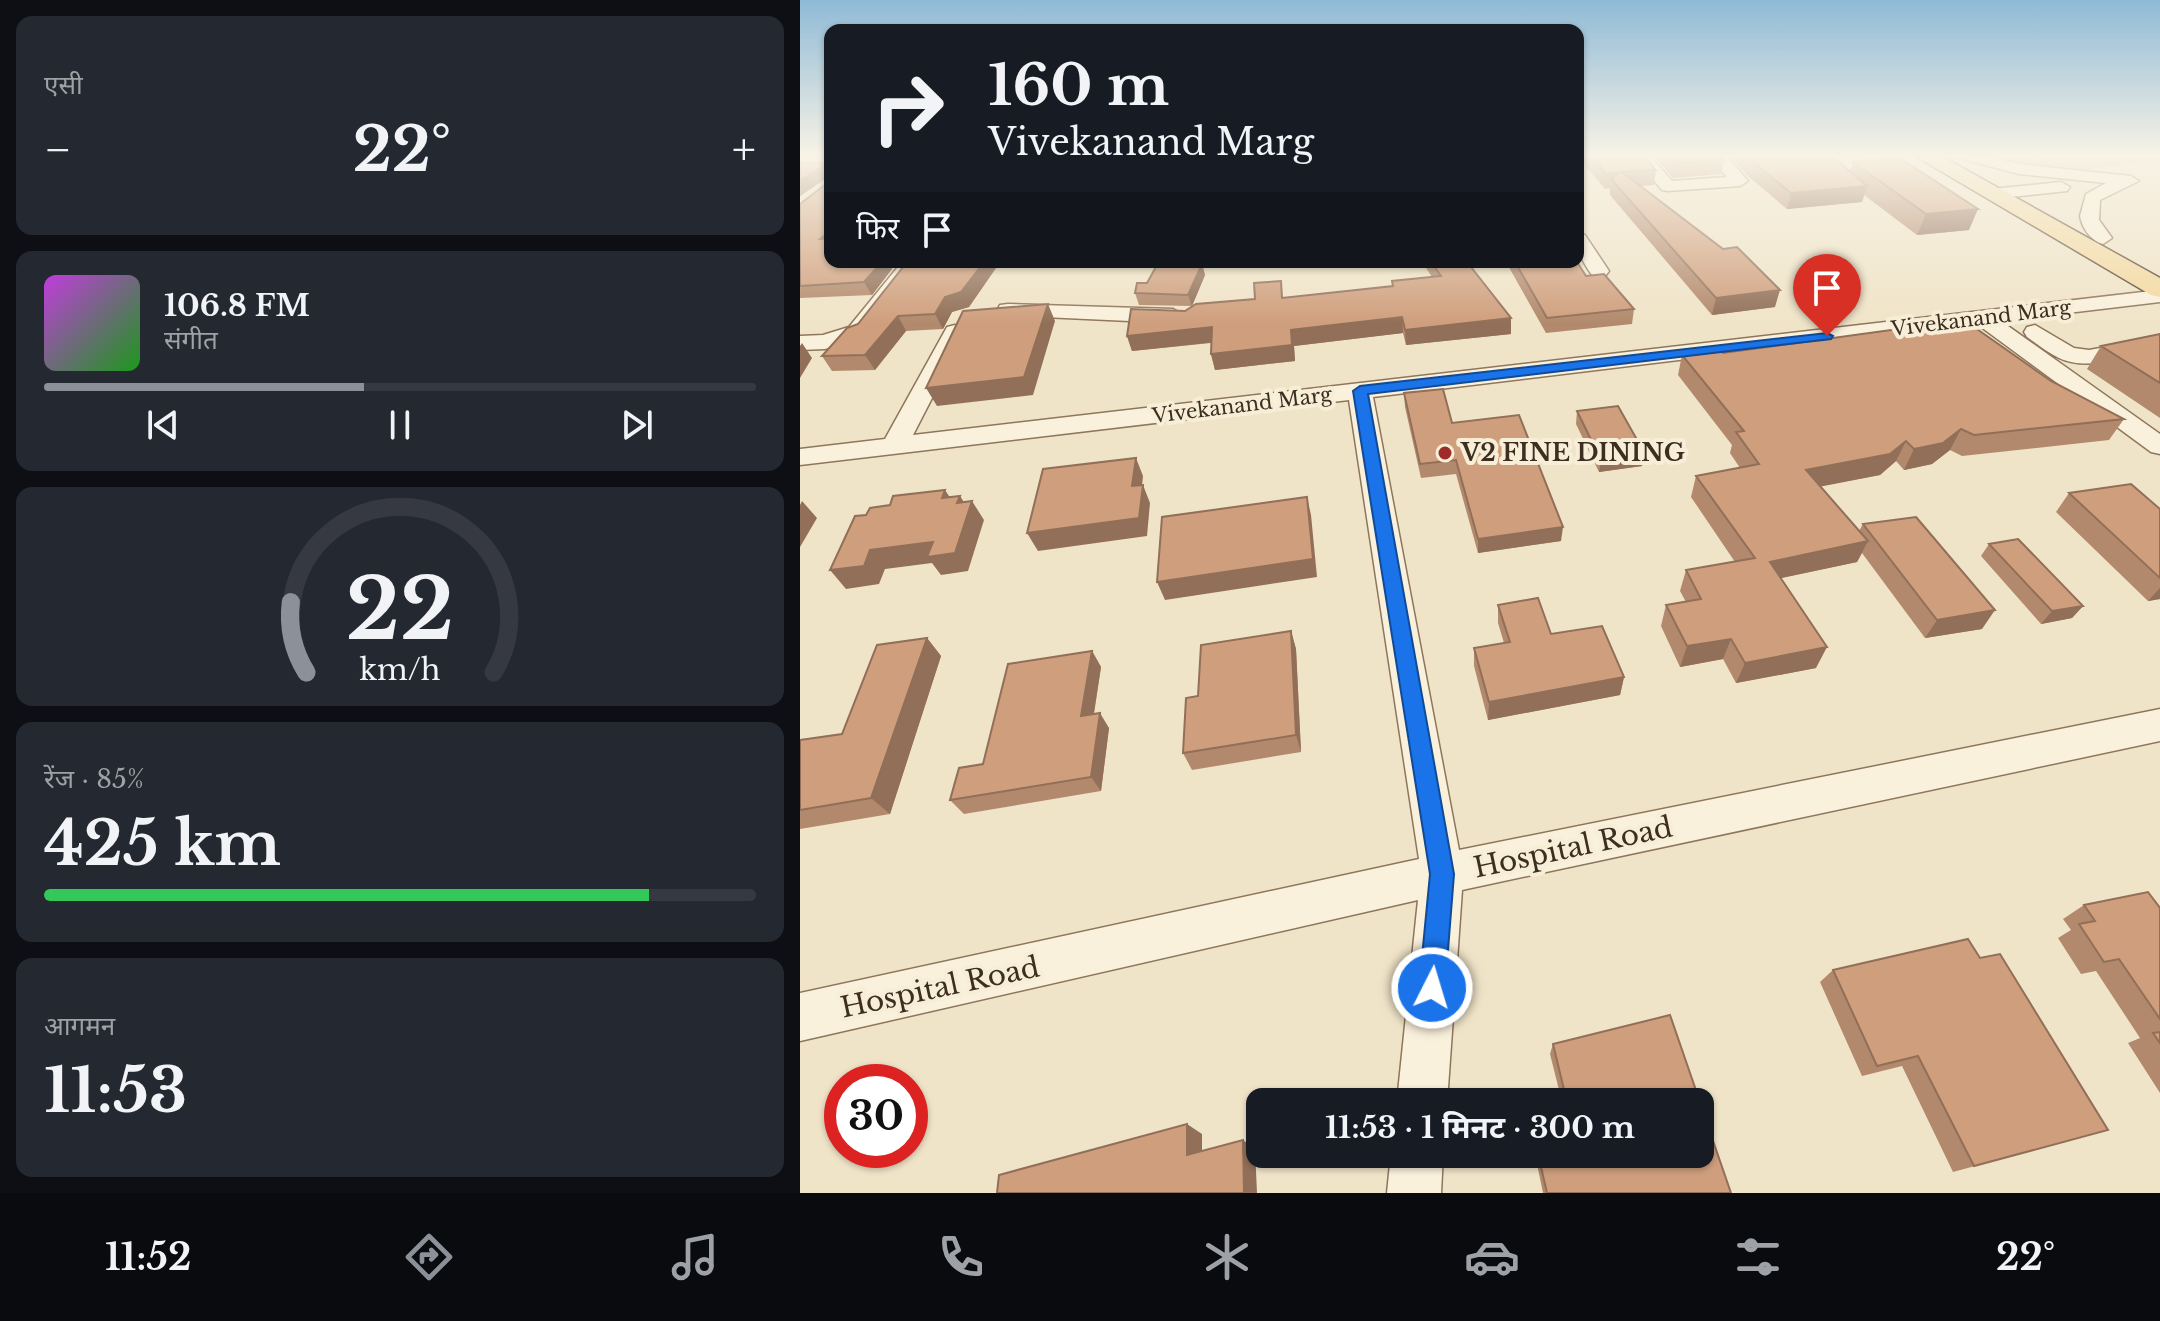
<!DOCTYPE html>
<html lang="hi">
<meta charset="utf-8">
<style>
:root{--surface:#171b24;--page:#242831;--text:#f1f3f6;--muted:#9ea1a6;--line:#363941;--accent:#8c9099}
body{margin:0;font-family:"Libre Baskerville","Noto Sans Devanagari",serif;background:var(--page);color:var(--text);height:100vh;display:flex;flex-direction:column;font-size:30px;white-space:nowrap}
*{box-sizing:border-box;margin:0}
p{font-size:26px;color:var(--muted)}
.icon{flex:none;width:44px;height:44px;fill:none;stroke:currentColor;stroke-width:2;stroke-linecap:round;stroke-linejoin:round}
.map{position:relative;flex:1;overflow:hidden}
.side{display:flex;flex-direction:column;gap:16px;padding:16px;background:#0d0f14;width:800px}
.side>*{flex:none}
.hud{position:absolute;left:24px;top:24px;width:760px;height:244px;border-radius:16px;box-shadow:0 2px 6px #0004;background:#171b24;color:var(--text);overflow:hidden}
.speed{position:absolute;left:24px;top:1064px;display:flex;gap:16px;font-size:40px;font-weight:700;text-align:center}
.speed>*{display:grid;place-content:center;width:104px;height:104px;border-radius:50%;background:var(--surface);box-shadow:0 2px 6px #0004;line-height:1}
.speed .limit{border:12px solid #d22;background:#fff;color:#111}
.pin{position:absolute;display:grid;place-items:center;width:68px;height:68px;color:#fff;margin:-82px -34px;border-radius:50% 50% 50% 0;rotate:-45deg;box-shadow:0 0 8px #0007}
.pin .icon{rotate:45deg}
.me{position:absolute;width:88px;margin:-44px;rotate:5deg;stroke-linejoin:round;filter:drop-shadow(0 0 6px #0008)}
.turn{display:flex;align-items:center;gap:28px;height:168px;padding:0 32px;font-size:36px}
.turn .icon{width:104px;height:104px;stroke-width:2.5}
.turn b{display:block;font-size:56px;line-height:68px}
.then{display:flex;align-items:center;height:76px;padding:0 32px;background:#0003;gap:16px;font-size:30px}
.big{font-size:60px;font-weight:700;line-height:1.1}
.side .tile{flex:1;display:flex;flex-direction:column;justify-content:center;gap:12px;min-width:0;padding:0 28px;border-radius:16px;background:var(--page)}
.side .dial{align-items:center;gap:0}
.dial svg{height:208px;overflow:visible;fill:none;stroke:var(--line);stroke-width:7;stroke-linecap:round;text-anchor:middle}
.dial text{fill:var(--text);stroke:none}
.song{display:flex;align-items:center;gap:24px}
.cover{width:96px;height:96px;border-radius:12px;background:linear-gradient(135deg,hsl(290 70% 55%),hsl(120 70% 35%))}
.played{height:8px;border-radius:4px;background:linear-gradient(90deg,var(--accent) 45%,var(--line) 45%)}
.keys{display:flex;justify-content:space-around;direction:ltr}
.heat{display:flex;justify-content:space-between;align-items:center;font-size:44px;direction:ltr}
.charge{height:12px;border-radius:6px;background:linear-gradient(90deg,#34c759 85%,var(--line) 0)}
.trip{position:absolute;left:446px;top:1088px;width:468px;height:80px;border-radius:16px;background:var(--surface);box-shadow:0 2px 6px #0004;font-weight:700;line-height:80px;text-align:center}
.menu{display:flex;height:128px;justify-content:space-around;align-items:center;background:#090b0e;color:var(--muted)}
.menu .icon{width:56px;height:56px}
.menu .selected{color:var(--accent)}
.menu b{font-size:36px;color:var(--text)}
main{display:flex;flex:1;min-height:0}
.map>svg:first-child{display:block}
.green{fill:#c9cf9b}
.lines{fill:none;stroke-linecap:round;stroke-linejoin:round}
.minor-casing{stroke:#8d765c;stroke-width:3}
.major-casing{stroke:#5b4430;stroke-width:3}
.minor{fill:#faf1dc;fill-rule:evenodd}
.major{fill:#f3d9a0;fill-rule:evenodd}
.wall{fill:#b2896c}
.shaded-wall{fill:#916f58}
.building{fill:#cf9f7d;stroke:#916f58;stroke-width:2}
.route{fill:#1a73e8;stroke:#114b97;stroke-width:2}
.poi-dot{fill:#9e2a2b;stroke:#f7eed8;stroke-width:3}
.labels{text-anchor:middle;stroke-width:8;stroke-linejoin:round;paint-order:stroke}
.far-street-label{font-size:20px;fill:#3d2e20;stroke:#f7eed8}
.poi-label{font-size:24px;font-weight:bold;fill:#3d2e20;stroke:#f7eed8;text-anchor:start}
.near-street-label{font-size:28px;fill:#3d2e20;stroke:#f7eed8}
</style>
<main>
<section class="side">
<div class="tile"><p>एसी</p>
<div class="heat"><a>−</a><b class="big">22°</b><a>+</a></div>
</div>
<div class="tile">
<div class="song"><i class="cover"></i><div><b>106.8 FM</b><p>संगीत</p></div></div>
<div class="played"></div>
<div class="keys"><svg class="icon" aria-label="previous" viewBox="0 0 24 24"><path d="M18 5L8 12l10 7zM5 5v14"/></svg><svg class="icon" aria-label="pause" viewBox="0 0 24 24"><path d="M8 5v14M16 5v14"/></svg><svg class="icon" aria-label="next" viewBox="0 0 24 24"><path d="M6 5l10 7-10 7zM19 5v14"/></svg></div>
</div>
<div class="tile dial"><svg viewBox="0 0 100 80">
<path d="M14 69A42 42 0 1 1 86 69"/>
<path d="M14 69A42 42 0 0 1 8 42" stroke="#8c9099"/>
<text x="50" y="56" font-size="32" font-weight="700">22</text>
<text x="50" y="72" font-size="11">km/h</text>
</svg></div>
<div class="tile"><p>रेंज · 85%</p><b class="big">425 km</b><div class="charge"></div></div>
<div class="tile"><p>आगमन</p><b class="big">11:53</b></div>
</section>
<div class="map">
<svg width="1360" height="1193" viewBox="0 0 1360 1193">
<rect width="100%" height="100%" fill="#f0e4c8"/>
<path class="green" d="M1186,157H1360V161L1219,177Z"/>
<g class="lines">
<g class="minor-casing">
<path id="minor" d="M834,157H851L872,181L927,177L910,157H927L948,181L940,186L868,191L862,190Z
M1155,157H1188L1219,164L1331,176L1339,181L1300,200L1299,220L1312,238L1303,244C1291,241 1282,228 1280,216L1286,194L1306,183L1219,174Z
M1261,182L1270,187L1267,191L1192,199L1183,194L1192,189Z
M778,233L785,235L809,271L806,275H792C781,260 778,252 778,233Z
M102,262H122L65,337L25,349L0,350V336L23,335L49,327Z
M1360,290V302L1201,321L1360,434V454L1351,452L1177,324L573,397L659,850L1360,709V741L662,890L647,1102H597L618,900L0,1041V993L619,859L549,400L0,465V449L85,439L147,327L155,325L166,332L113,435Z
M208,304L373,309L384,316L373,323L200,315L197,310L200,305Z
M1235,325L1274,348L1289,350L1360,337V351C1330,356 1288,372 1259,358C1248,353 1237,344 1227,337L1224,332L1227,327Z
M591,1154H643L641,1193H587Z"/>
</g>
<g class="major-casing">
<path id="major" d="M1117,157H1143L1360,278V297L1351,295Z"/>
</g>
<use href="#minor" class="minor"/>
<use href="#major" class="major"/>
</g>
<path class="wall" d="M0,157H30V262L92,269L72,295L0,298V204L26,184V178L0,196V163H24L25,158Z
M778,157H845L856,170L854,185L840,186L975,307L912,315L810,195V188L805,189Z
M855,157H922L924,160L921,174L873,178Z
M930,157H1033L1050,172L1053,162L1169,230L1117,235L1064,195L1062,202L987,209L949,177Z
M622,262H667L711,318V334L606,345L603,333L494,346L495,361L415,370L411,354V343L332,351L327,336L385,311L592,286V281L632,277Z
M706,262H777L786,276L834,309L832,324L746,333Z
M402,264L405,275L392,306L339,305L335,293Z
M198,265L169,307L152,312L143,329L106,331L75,370L32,371L22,356L58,324Z
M1360,334V418L1287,369L1301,346Z
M923,353L1251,381L1324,419L1309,440L1162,456L1150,450L1132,464L1104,470L1096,461L1080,475L1020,486L1059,531L1063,524L1182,629L1125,638L1062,553L1057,562L981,578L1016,668L936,683L923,659L880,667L861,626L866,605L886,602L880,591L886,570L935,562L891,497L896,476L940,468L930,453L932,445L878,375L882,355Z
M604,393L652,423L761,541L678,553L656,474L621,478L605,407Z
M777,411L842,466L799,472L776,424Z
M1269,493L1360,509V599L1348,601L1256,512Z
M1189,544L1283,606L1272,618L1241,624L1181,556Z
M698,605L824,677L820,695L688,720L674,666V648L704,643L698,623Z
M491,631L496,649L501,752L392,770L383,753L398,696Z
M127,638L141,656L90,814L0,829V740L42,734Z
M292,651L301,667L294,714L309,728L301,791L164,814L150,800L183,764Z
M1284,905L1360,908V1093L1328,1043L1340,1038L1296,971L1281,974L1258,938L1271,930L1263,919Z
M1180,958L1308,1130L1153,1172L1102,1066L1062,1076L1020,982L1033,970Z
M753,1044L900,1102H762L750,1054Z
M739,1158L931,1193H743L737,1164Z"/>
<path class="shaded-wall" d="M22,166L28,177L0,196V181Z
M1067,186L1062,202L987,209L991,193Z
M1178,209L1169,230L1117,235L1126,214Z
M30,231V249L20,239Z
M82,262H88L92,269L72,295L64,282Z
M184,262H197L198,265L169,307L152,312L143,329L135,314L145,297Z
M402,264L405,275L392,306L388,295Z
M980,290L975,307L912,315L916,298Z
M248,304L255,321L233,395L137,406L126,388Z
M98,316L106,331L75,370L65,355Z
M602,317L603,333L494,346L495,361L415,370L411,354L491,330Z
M711,318V334L606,345L605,330Z
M412,327L416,342L332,351L327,336Z
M2,343L12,358L0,378V346Z
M1161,429L1150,450L1132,464L1104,470L1114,449Z
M1106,441L1096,461L1080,475L998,491L1006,470Z
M845,454L842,466L799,472L801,460Z
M336,458L343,476L340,505L332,486Z
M343,485L350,503L347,536L238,551L227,533Z
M145,490L157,508L142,498Z
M160,496L169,510L172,501L184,520L168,571L141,575L132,563L85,569L79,584L46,589L30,570L157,503Z
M507,497L511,515L517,577L365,600L357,582Z
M2,501L17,518L0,547V505Z
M763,527L761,541L678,553V539Z
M1068,541L1057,562L962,582L970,562Z
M1360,588V599L1348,601Z
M1283,606L1272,618L1241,624L1252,611Z
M1195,610L1182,629L1125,638L1137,620Z
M491,631L496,649L501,752L496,735Z
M127,638L141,656L90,814L71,798Z
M931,639L923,659L880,667L887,646Z
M1027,647L1016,668L936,683L945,663Z
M292,651L301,667L291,731L281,716Z
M824,677L820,695L688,720L689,702Z
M300,713L309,728L301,791L291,777Z
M387,1124L402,1134V1163L387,1155Z
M443,1140L455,1149L457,1193H444Z"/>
<path class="building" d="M25,157H30V231L20,239H30V262H82L64,282L0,286V204L26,184V166H22L0,181V163H24Z
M792,157H845L856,170L822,172L923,249L937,247L980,290L916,298L811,179L818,173L806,174Z
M871,157H922L924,160L876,163Z
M947,157H1033L1067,186L991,193Z
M1100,158L1178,209L1126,214L1053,162Z
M107,262H184L161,292L145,297L135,314L98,316L65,355L22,356L47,328L58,324Z
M631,262H667L711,318L605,330L602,317L491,330L492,345L411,354L412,327L327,336L331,309L385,311L396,304L455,299L454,283L481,281L482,298L593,286L592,281L641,276Z
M715,262H777L786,276L804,274L834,309L747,318Z
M402,264L388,295L335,293L337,283H347L357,265Z
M248,304L224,377L126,388L163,311Z
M1164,320L1251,381L1324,419L1174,435L1161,429L1143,443L1114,449L1106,441L1090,454L1006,470L1068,541L970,562L1027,647L945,663L931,639L887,646L866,605L901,599L886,570L955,558L896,476L959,464L936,432L944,431L882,355L921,349L923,353Z
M1360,334V383L1301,346Z
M643,389L652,423L719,415L763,527L678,539L656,460L620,464L604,393Z
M818,406L845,454L801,460L777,411Z
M336,458L332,486L343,485L339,518L227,533L243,469Z
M1331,484L1360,509V578L1269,493Z
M145,490L142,498L160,496L157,503L172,501L155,553L127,557L133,542L70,550L64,566L30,570L55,516L66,515L70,508L90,505L93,496Z
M507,497L513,559L357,582L362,517Z
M1116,517L1195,610L1137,620L1063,524Z
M1218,539L1283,606L1252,611L1189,544Z
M738,598L751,634L802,626L824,677L689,702L674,648L710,642L698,605Z
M491,631L496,735L383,753L386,698L398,696L401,645Z
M127,638L71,798L0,810V740L42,734L77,645Z
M292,651L281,716L300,713L291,777L150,800L159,768L183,764L208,664Z
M1348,892L1360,908V1019L1319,959L1304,962L1279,924L1295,921L1284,905Z
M1168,939L1180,958L1200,954L1308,1130L1174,1166L1118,1056L1077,1066L1033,970Z
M870,1015L900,1102H767L753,1044Z
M1360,1032V1043L1353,1033Z
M900,1103L931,1193H747L739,1158L753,1154H900Z
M387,1124V1155L443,1140L444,1193H197L199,1175Z"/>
<linearGradient id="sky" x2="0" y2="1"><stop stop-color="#8fbad6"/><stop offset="0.48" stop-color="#f8f3e6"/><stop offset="1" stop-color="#f8f3e6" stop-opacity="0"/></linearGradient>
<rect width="1360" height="324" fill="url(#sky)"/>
<path class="route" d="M1027,333L1033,336L1031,339L568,394L654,874L645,988L641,997L632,1001L623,997L619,988L630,874L553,391L560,386Z"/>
<circle class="poi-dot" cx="645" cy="453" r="8"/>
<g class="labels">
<g class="far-street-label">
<text transform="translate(1181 318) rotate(-7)" y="7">Vivekanand Marg</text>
<text transform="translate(442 405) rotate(-7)" y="7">Vivekanand Marg</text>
</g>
<g class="poi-label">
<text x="661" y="461">V2 FINE DINING</text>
</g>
<g class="near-street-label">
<text transform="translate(773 847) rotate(-12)" y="10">Hospital Road</text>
<text transform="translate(140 987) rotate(-12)" y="10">Hospital Road</text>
</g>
</g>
</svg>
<div class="speed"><div class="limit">30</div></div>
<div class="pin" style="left:1027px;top:336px;background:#d93025"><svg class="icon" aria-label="arrive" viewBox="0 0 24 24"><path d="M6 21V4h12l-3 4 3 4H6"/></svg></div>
<svg class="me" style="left:632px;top:988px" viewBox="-20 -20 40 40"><circle r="17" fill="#1a73e8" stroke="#fff" stroke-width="3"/><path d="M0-11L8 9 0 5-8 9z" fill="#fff"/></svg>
<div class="trip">11:53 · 1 मिनट · 300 m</div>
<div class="hud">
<div class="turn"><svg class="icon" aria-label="right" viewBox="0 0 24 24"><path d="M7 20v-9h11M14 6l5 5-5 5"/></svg><div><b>160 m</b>Vivekanand Marg</div></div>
<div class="then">फिर<svg class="icon" aria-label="arrive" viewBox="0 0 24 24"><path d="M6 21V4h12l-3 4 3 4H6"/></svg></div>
</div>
</div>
</main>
<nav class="menu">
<b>11:52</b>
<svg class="icon selected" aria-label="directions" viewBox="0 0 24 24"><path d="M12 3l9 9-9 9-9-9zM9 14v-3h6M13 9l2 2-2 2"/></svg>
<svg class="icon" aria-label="music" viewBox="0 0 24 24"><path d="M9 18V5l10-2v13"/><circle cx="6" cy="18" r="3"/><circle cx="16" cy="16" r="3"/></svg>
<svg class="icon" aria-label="phone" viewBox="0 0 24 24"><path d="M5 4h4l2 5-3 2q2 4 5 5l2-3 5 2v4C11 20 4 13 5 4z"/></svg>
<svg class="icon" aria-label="climate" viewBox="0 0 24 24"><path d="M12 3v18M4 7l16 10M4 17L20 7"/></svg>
<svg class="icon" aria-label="car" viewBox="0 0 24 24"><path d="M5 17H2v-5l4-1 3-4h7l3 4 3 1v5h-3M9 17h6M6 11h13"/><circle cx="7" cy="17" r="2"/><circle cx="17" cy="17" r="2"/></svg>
<svg class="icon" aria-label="filters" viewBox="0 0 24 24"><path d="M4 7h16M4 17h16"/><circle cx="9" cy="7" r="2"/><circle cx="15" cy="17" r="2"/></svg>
<b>22°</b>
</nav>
